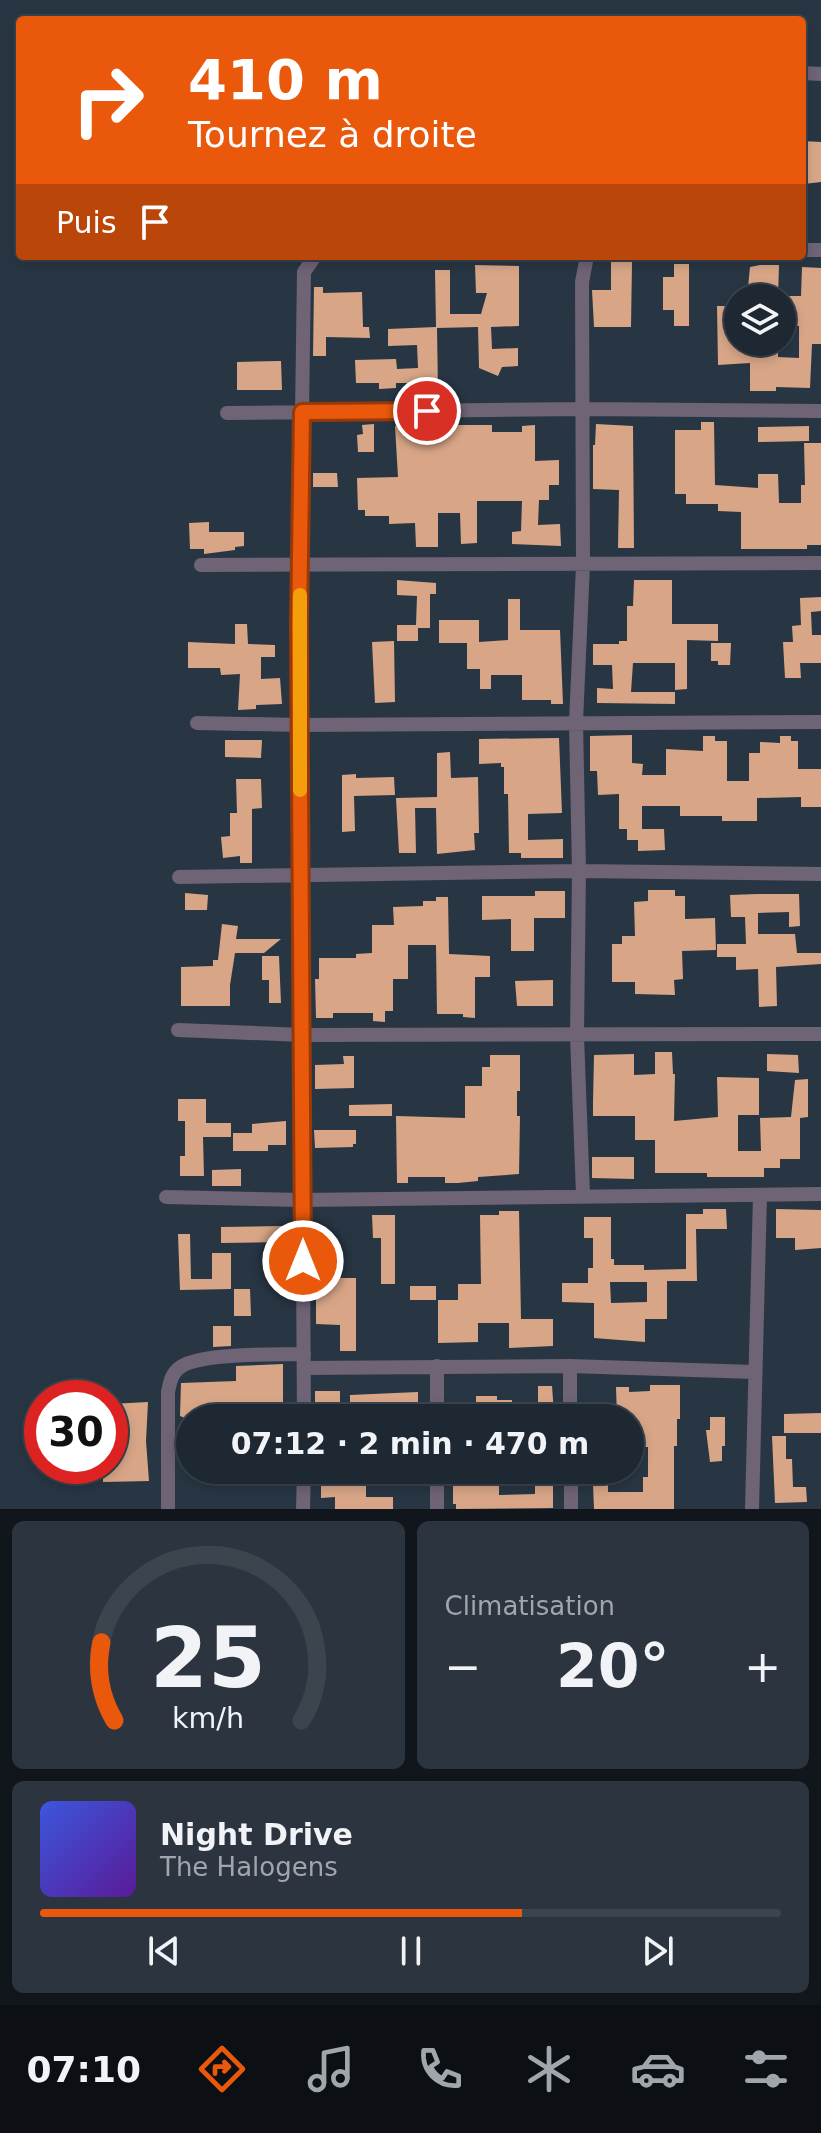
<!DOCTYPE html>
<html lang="fr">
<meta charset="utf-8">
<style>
:root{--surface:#1e2833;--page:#2b343f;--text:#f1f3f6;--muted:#a1a6ac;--line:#3c444e;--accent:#ea580c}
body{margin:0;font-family:"DejaVu Sans",sans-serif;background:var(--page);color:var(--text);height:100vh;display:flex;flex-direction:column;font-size:30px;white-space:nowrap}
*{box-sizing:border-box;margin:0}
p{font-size:26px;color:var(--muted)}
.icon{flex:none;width:44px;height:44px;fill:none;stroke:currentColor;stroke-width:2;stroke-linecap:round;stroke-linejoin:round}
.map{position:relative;height:1509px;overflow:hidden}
.side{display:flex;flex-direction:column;gap:12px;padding:12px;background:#10161c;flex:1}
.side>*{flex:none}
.guide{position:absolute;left:16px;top:16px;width:790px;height:244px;border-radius:8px;box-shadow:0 4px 12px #0003,0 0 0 2px var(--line);background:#ea580c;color:#fff;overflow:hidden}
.buttons{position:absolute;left:724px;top:284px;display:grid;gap:16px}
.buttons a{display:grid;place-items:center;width:72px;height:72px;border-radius:50%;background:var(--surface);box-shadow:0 4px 12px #0003,0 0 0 2px var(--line);font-size:40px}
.speed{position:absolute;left:24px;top:1380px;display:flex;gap:16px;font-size:40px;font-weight:700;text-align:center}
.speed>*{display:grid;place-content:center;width:104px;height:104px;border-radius:50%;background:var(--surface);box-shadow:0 4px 12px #0003,0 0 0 2px var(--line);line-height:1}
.speed .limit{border:12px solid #d22;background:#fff;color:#111}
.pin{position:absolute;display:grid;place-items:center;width:68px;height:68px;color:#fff;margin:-34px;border:4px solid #fff;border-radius:50%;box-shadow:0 2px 8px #0007}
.me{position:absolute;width:88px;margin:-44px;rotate:0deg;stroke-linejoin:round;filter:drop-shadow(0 0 6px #0008)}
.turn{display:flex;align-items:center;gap:28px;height:168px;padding:0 40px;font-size:36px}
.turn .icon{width:104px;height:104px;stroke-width:2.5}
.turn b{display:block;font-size:56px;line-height:68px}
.then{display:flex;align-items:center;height:76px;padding:0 40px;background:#0003;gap:16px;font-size:30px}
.big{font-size:60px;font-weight:700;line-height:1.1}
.side .card{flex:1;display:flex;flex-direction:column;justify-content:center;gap:12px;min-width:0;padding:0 28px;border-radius:12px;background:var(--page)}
.side .dial{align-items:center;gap:0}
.dial svg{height:208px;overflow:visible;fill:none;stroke:var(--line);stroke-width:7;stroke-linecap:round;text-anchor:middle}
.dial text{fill:var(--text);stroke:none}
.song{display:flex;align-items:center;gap:24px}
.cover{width:96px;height:96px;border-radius:12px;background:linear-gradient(135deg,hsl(230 70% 55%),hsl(270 70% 35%))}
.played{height:8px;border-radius:4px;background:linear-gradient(90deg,var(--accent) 65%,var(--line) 65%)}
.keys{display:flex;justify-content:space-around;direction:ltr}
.heat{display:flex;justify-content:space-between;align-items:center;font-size:44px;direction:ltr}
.side .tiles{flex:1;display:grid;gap:12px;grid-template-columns:1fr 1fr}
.card:last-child{grid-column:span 2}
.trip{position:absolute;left:176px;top:1404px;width:468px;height:80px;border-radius:40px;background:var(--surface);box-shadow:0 4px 12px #0003,0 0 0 2px var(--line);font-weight:700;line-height:80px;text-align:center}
.menu{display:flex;height:128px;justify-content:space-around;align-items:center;background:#0c1014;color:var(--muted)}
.menu .icon{width:56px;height:56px}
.menu .on{color:var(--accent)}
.menu b{font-size:36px;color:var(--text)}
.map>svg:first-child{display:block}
.building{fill:#d8a687;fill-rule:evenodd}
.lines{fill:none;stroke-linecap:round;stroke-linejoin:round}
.street{stroke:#6f6376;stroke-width:14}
.route-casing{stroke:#983908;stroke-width:20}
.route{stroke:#ea580c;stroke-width:14}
.slow{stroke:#f59e0b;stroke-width:14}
</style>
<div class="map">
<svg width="821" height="1509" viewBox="0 0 821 1509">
<rect width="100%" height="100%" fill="#283644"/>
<path class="building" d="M802,141L821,142V182L804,184Z
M611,261L632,262L631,327H594L592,290H611Z
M674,264H689V326H674V310H663V277H674Z
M475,265L519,266V326L491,327L492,349L518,348V366L502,367L498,376L479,368L478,327L437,328L438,391L419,392L418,383H396V388L379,389V383H356L355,360L396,359L397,369L418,368L417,345L388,346V329L436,327L435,270H450V314H481L487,293H476Z
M760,265H779L778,298H747L750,267Z
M802,267L821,268V344H812L810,388L776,387V391H750V363L718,365L717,306H737L738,342H757V352L778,351V357L799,358V326L782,325V296H801Z
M314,287H323V293L362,292L363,327H369L370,338L326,337V356H313Z
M281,361L282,390H237V362Z
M701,422H714L715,485L758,488V474H778L779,503H801V485H805L804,443H821V545H807V549H741V512L718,511V504H686V494H675V430H701Z
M374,424V452H358L357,435L363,434L362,425Z
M596,424L633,426L634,548H618L619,490L593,489V445H595Z
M443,425H492V432H522V426L535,425V461L559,460V485H549V500H539L538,525L560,524L561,546L512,544V532L521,531L522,501H477V543L461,544L460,513H438V547H416L415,523L389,524V516H365V510H358L357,478L398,477L395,426Z
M809,426V441L758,442V427Z
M313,473H337L338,487H313Z
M209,522V532H244V546L235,547V550L204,554V549H190L189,523Z
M397,580L436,583V594H430V628H418V641H397V625H416L417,596L397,595Z
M634,580H672V624H718V641L687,640V689L675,690V663H633L631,692H675V704L597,703V688L613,689L612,665H593V644H619V641H627V606H633Z
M821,597V611L811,612L812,635H821V663H800L801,678H785L783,642H793L792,626L801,625L800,598Z
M508,599H520V630H560L563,704H551V700H522V675H491V689H480V669H467V643H439V620H479V642L508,640Z
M235,624H247L248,644L275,645V657H261V679L280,678L282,704L256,705V709L238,710L240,674L221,675L220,668H188V642L235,644Z
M394,641L395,702L375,703L372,642Z
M711,643H731L730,665H718V661H711Z
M632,735V763L643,764L642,775H666V749L703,751V736H715V741H727V781H749V753H760V742L780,743V736H791V741H798V769H821V807H801V797L757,798V821H722V816H680V806H642V829H664L665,850L638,851V840H627V829H619V794L598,795L597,771H590V736Z
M559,738L562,813L528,814V840L563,839V858H521V853H509L508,794H504V767H501V763L479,764V739Z
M225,740H262L261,758L225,757Z
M450,752L451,778L478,777L479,833H474L475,850L437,854L436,808H415L416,853H399L396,798L437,797V753Z
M356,774V778L394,777L395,795L354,796L355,831L342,832V775Z
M236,779H261L262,808L252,809V863H240V856L223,858L221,837L230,836V813H237Z
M648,890H675V896H685V919L715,918L716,950L682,951L683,979L674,980L675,995L635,994V982H612V944H622V936H635L634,902L648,901Z
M535,891H565V918H534V951H511V919L482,920V896H535Z
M185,893L208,895L207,910H185Z
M757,894H799L800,926L789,927V912L758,913V934H795L797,953H821V964L776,967L777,1006L759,1007L758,969L736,970V957H717V944H746L745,917H731L730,895Z
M436,897H448L449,954L490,956V977H475V1018L463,1017V1014H437L436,945H408V979H393V1011H385V1022L373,1021V1013H333V1018H316L315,979H319V958H356V954L372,953V925H394L393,907L423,906V901H436Z
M222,924L238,926L236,939H281L264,953H235L230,985V1006H181V967L213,966V960H218Z
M262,956H279L281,1003H269V980H262Z
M553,980V1006H517L515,981Z
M655,1052H672L673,1074H675L674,1121L718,1117L717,1077L759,1078V1115H738V1151H761L760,1118L791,1117L795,1080L808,1079V1117L800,1118V1159H780V1168H764V1177H707V1173H655V1140H635V1116H593V1102L594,1055L634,1054V1075L655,1074Z
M767,1054L798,1055L799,1073L767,1071Z
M490,1055H520V1091H517V1116H520L519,1174L478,1177V1181L458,1183H445V1177H408V1183H397L396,1116L465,1118V1086H482V1067H490Z
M343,1056H354V1088L315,1089V1065L344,1064Z
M178,1099H206V1123H231V1137H203L204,1176H180V1156H185V1121H178Z
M392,1104V1116H349V1105Z
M286,1121V1145H268V1151H233V1133H252V1124Z
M314,1130H356V1144H353V1147L315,1148Z
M592,1157H634V1179L592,1178Z
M241,1169V1186H212V1170Z
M703,1209H726L727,1229H696L697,1281H667V1319H645V1342L594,1338V1303L562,1302V1283H588V1268H593V1238H584V1217H611V1259H614V1265H644V1270L686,1269V1214H703ZM610,1282H647V1302L611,1303Z
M776,1209L821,1210V1248L795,1250V1238H776Z
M499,1211H519L521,1319H553V1346L509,1348V1323H478V1342L438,1343V1300H458V1284H481L480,1215H499Z
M372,1215H395V1284H381V1238H373Z
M283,1226V1242L221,1243V1227Z
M178,1234H190L191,1279H212V1253H231V1289L180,1290Z
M332,1278H356V1351H340V1325L316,1324V1289H332Z
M410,1286H436V1300H410Z
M234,1289H250L251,1316H234Z
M213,1326H231V1346L213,1347Z
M283,1364V1418H185L180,1416L181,1383L236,1381V1366Z
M650,1385H680V1419H677V1446H674V1509H594L593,1484L608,1483V1492H643V1477H648V1447H632L631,1417H617L616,1387H629V1392L650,1391Z
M538,1386H552L554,1413H538Z
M315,1391H340V1404H315Z
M418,1392V1418H350V1395Z
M476,1396H497V1400H512V1417L482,1418V1411H476Z
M148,1402L146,1441L149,1481L103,1482V1466H110V1404Z
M821,1413V1433H784V1414Z
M710,1417H725V1446H722V1461L710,1462L706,1430H710Z
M772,1436H786V1459H792L793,1487H806L807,1502L775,1503Z
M321,1470H366V1497H393V1509H335V1497L321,1498Z
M481,1470H499V1495L535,1494V1486H553V1508L456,1509V1504H453V1479L481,1478Z"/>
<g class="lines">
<path class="street" d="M802,73L821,74
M802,250H821
M227,413L583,409L821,411
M201,565L821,563
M197,723L300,725L821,722
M179,877L579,871L821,874
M178,1030L303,1035L821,1034
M583,1195L577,1036L579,871L576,722L583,565L582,282L587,256
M166,1197L302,1200L821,1194
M437,1366V1418
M570,1366V1418
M304,1368L570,1366L754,1372
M304,1418L299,625L304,272L315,256
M437,1470V1509
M571,1470V1509
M168,1509V1392C170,1383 171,1375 178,1369C195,1352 278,1355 304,1354
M303,1509L304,1470
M752,1509L760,1195"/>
</g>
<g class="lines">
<g class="route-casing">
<path id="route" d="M303,1261L299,625L302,412L427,411"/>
</g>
<use href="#route" class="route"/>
<path class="slow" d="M300,595V790"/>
</g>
</svg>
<div class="buttons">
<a><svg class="icon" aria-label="layers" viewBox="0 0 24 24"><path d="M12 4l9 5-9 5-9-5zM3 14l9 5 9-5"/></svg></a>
</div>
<div class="speed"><div class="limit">30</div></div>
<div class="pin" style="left:427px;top:411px;background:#d93025"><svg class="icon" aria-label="arrive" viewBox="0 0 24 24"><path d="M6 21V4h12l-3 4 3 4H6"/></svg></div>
<svg class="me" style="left:303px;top:1261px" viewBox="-20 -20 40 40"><circle r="17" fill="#ea580c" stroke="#fff" stroke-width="3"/><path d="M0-11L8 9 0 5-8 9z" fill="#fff"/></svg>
<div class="trip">07:12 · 2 min · 470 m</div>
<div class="guide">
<div class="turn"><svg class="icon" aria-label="right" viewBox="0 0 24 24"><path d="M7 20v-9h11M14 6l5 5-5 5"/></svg><div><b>410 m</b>Tournez à droite</div></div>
<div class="then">Puis<svg class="icon" aria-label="arrive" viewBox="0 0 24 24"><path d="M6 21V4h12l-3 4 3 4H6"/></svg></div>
</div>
</div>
<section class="side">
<div class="tiles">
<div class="card dial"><svg viewBox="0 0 100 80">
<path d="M14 69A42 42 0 1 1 86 69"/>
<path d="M14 69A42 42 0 0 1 9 39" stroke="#ea580c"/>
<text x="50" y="56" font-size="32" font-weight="700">25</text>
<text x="50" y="72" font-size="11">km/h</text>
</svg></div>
<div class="card"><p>Climatisation</p>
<div class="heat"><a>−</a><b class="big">20°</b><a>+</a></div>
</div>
<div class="card">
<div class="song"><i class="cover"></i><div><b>Night Drive</b><p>The Halogens</p></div></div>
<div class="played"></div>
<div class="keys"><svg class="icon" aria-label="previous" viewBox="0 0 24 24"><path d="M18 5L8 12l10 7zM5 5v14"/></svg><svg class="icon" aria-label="pause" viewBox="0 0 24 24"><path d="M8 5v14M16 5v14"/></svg><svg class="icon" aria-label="next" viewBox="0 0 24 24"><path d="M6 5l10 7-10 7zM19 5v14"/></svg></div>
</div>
</div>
</section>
<nav class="menu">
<b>07:10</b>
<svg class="icon on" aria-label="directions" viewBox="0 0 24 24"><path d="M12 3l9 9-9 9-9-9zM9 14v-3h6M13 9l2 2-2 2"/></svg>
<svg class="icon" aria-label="music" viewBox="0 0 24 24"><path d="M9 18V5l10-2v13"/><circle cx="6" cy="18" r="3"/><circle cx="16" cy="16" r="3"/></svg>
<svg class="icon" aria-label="phone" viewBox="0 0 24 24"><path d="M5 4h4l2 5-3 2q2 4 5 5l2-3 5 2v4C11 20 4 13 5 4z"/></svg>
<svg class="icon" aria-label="climate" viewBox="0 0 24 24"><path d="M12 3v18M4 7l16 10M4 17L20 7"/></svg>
<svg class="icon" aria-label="car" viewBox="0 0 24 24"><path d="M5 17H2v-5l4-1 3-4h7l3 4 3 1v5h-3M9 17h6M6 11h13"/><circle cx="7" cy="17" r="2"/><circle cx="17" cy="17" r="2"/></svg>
<svg class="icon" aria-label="filters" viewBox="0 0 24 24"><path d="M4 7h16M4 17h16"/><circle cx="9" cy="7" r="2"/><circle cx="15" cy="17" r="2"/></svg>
</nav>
